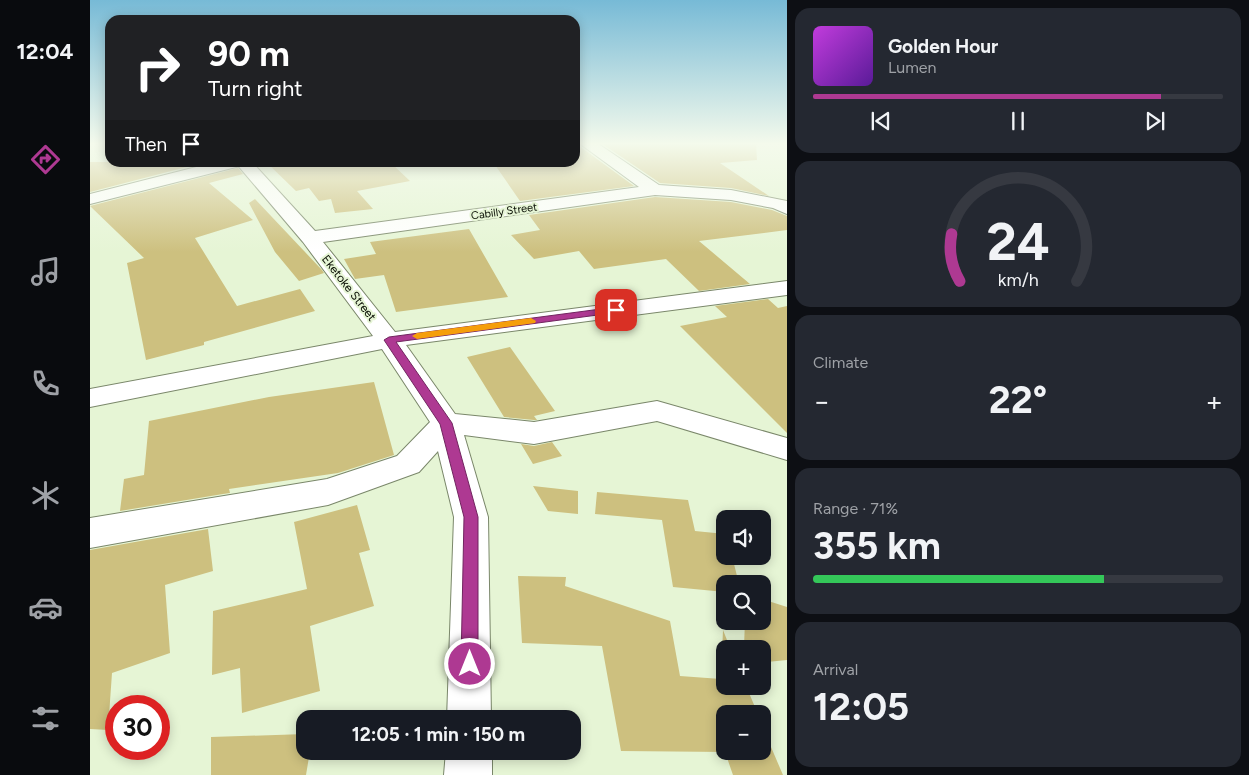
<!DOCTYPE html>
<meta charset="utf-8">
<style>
:root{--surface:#171b24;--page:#242831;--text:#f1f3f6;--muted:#9ea1a6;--line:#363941;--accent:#ae3992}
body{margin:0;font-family:Figtree,sans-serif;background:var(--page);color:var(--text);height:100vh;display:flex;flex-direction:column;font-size:19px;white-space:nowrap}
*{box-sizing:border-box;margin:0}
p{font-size:16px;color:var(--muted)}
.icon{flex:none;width:28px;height:28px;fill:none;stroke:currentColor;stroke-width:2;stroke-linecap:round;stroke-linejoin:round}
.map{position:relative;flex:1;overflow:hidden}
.side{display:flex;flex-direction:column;gap:8px;padding:8px;background:#0d0f14;width:462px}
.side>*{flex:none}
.top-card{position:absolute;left:15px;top:15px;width:475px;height:152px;border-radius:15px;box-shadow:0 2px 12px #0003;background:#202124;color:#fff;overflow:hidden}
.tools{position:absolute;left:626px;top:510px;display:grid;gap:10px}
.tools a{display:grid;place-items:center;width:55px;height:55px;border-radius:10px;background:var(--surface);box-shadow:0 2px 12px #0003;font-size:25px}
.speed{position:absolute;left:15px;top:695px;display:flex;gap:10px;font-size:25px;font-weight:700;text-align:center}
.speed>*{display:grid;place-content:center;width:65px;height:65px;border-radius:50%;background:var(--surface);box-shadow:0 2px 12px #0003;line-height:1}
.speed .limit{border:8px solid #d22;background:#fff;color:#111}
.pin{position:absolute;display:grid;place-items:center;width:42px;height:42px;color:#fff;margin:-21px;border-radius:10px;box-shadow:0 2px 8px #0006}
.me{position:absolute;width:55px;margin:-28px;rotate:0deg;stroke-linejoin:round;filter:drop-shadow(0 0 4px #0008)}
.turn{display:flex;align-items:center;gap:18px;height:105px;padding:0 20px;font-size:22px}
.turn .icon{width:65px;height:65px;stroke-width:2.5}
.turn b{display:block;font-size:35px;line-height:42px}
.then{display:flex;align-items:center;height:48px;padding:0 20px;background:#0003;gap:10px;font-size:19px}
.big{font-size:38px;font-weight:700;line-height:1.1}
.side .tile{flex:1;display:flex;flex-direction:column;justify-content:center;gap:8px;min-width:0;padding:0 18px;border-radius:15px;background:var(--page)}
.side .dial{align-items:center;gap:0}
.dial svg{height:130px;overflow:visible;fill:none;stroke:var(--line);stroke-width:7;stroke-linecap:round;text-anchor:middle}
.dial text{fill:var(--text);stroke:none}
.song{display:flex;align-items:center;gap:15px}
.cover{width:60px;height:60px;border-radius:8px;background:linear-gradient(135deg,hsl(290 70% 55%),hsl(270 70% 35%))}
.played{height:5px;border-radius:2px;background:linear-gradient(90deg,var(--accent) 85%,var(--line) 85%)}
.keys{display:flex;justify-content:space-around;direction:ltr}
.heat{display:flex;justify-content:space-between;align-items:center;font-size:28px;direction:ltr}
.charge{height:8px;border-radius:4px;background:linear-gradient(90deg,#34c759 71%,var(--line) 0)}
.trip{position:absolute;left:206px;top:710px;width:285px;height:50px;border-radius:15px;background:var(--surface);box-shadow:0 2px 12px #0003;font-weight:700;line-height:50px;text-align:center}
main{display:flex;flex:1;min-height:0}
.menu{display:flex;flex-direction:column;width:90px;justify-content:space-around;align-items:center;background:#090b0e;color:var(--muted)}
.menu .icon{width:35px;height:35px}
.menu .selected{color:var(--accent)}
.menu b{font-size:22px;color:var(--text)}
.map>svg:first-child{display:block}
.building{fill:#cdc07f}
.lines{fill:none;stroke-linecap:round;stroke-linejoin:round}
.minor-casing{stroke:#7a876a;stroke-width:2}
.major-casing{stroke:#7a876a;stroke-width:2}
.minor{fill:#fff;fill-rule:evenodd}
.major{fill:#fff;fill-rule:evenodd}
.route{fill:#ae3992;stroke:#71255f}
.slow{fill:#f59e0b}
.labels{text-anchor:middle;stroke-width:4;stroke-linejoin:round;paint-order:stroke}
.far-street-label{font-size:11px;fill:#090e04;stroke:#e6f5d5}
.street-label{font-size:12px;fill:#090e04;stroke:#e6f5d5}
</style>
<main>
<nav class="menu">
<b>12:04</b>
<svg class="icon selected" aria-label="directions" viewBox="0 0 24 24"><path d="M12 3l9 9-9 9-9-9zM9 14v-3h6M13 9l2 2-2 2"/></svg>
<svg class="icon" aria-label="music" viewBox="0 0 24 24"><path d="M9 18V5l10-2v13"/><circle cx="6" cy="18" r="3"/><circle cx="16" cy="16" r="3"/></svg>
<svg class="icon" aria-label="phone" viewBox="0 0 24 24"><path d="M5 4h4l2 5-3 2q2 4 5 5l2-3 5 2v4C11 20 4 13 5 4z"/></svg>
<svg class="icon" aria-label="climate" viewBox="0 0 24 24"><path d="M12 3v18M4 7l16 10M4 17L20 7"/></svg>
<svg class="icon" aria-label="car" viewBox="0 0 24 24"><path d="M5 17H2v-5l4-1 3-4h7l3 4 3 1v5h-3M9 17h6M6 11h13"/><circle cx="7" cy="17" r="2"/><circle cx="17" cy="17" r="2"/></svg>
<svg class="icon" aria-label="filters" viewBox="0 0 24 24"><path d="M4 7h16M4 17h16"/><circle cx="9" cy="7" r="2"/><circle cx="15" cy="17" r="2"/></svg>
</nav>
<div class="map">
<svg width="697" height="775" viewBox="0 0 697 775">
<rect width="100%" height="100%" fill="#e6f5d5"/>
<path class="building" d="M485,143L544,186L430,201L403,162H485Z
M511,143H666L667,160L630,163L679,196L641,188L570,183Z
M0,162H116L0,192Z
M176,162H300L320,181L267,191L283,209L245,213L241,199L229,201L219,188L206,191Z
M148,168L153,174L119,183L163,220L105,238L147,306L210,289L225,311L114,342V345L56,360L37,263L54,258L0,206Z
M565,197L641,202L682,210L697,216V230L609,241L660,284L609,291L576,259L504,269L489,251L444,259L421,235L450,230L439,215Z
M165,199L232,270L234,273L209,281L185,252L159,203Z
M379,229L418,297L306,312L294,275L265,279L254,259L286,254L280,242Z
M678,299L688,308L697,306V433L590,326L637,317L625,306Z
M420,347L465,411L444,416L447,420H444L414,417L377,357Z
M284,382L304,455L248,473L139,489L140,493L133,494L30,511L34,479L54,475L59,421L179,397Z
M462,442L472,456L443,464L431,444L444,446Z
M443,486L488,491V514L458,511Z
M507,492L598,500L605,531L635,534V556H642L649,584H635V592L583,587L572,520L505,514Z
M267,505L280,550L269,553L284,606L220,626L230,691L152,713L150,668L122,675L123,611L217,589L204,522Z
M118,529L123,571L75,585L80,653L22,673L18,730L0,729V550Z
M428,576L476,577L475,586L580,621L590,676L631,679L633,630L637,640L654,646L655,621H672V599L697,607V660L677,662V677L672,675V649H635V686H656L668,714H635V751H672V726L693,775H643L635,752L531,751L512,646L432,643Z
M215,734V751H220L216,775H121V737Z"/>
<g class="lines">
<g class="minor-casing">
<path id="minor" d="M489,143H507L569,185L641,190L697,201V214L683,208L641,200L565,195L233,242L305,332L697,281V295L316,345L365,414L444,422L567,401L697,438V460L567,421L444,444L374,435L398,517L401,719H357L364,517L348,451L329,472L238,505L0,548V518L237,479L307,456L340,422L292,349L0,407V389L283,336L213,242L145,162H162L225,231L549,187Z
M356,751H402V775H354Z"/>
</g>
<g class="major-casing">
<path id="major" d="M126,162H156L154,165L0,204V194Z"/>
</g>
<use href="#minor" class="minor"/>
<use href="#major" class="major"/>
</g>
<linearGradient id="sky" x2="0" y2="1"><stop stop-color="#77bad6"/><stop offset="0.57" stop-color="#f4faec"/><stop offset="1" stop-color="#f4faec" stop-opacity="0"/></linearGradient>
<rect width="697" height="252" fill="url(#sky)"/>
<path class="route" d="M526,307L531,310L530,312L306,342L362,423L388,517V664L386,670L380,672L373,670L371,664L374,517L350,424L294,340L299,337Z"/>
<path class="slow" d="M441,318L446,321L445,323L327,339L322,336L327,333Z"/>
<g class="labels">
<g class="far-street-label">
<text transform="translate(414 211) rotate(-8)" y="4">Cabilly Street</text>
</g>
<g class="street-label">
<text transform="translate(259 288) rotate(52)" y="4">Eketoke Street</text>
</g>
</g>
</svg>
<div class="tools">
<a><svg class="icon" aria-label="sound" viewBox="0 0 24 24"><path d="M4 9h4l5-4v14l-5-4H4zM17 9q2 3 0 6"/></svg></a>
<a><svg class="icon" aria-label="search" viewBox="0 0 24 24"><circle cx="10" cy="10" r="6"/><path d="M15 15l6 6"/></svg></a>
<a>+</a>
<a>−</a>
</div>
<div class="speed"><div class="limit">30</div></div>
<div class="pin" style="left:526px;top:310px;background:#d93025"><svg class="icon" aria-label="arrive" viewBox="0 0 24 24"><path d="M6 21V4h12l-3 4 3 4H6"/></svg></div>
<svg class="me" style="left:380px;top:664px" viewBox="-20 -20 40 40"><circle r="17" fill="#ae3992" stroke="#fff" stroke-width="3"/><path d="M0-11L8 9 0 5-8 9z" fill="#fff"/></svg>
<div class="trip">12:05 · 1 min · 150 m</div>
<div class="top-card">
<div class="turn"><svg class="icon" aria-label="right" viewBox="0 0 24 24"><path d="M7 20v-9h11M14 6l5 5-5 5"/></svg><div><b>90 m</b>Turn right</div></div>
<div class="then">Then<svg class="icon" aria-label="arrive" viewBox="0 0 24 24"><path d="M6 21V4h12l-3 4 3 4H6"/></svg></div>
</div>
</div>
<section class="side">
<div class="tile">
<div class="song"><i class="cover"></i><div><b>Golden Hour</b><p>Lumen</p></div></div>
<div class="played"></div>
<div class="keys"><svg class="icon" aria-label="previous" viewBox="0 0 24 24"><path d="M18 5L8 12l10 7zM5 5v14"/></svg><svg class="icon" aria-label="pause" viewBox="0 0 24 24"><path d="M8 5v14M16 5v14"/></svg><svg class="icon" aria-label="next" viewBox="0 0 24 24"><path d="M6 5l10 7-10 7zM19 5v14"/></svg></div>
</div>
<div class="tile dial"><svg viewBox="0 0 100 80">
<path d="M14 69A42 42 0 1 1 86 69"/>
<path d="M14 69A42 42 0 0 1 9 40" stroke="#ae3992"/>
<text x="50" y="56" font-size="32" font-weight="700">24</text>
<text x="50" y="72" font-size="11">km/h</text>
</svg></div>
<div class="tile"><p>Climate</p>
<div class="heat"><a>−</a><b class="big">22°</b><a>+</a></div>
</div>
<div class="tile"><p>Range · 71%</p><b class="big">355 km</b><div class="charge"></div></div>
<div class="tile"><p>Arrival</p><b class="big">12:05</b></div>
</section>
</main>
